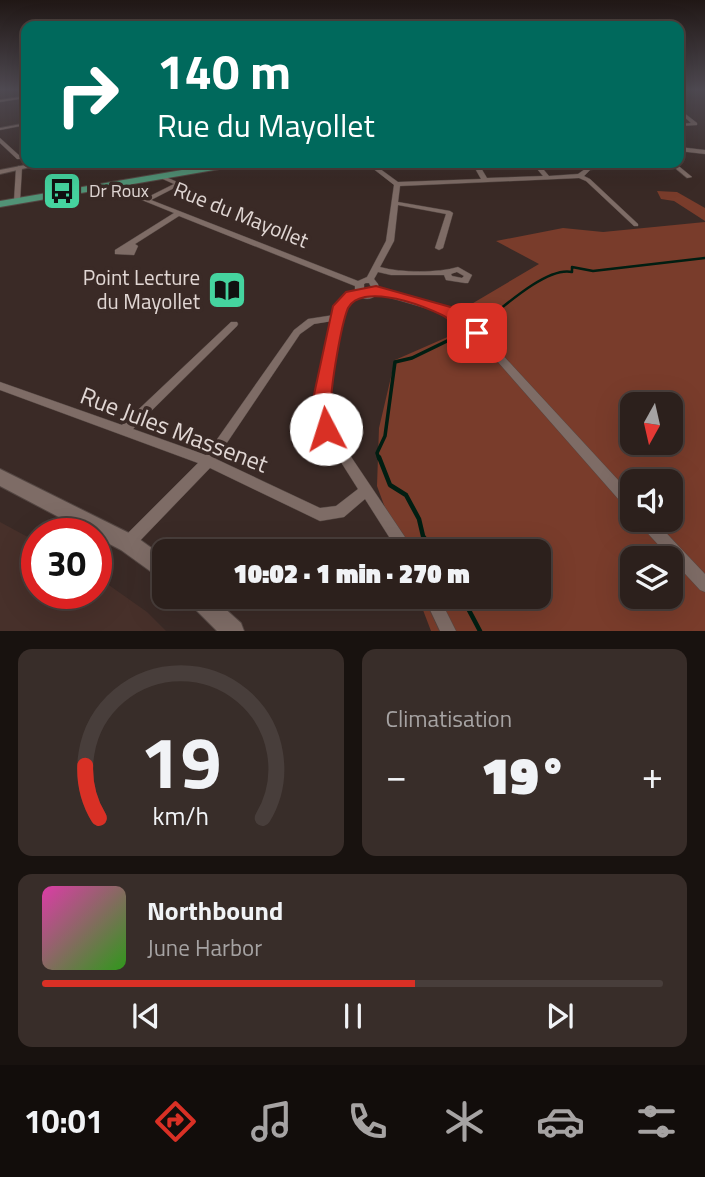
<!DOCTYPE html>
<html lang="fr">
<meta charset="utf-8">
<style>
:root{--surface:#2c201c;--page:#382d29;--text:#f1f3f6;--muted:#a6a3a3;--line:#483e3b;--accent:#d93025}
body{margin:0;font-family:"Titillium Web",sans-serif;background:var(--page);color:var(--text);height:100vh;display:flex;flex-direction:column;font-size:26px;white-space:nowrap}
*{box-sizing:border-box;margin:0}
p{font-size:23px;color:var(--muted)}
.icon{flex:none;width:38px;height:38px;fill:none;stroke:currentColor;stroke-width:2;stroke-linecap:round;stroke-linejoin:round}
.map{position:relative;height:631px;overflow:hidden}
.drawer{display:flex;flex-direction:column;gap:18px;padding:18px;background:#18120f;flex:1}
.drawer>*{flex:none}
.guide{position:absolute;left:21px;top:21px;width:663px;height:147px;border-radius:14px;box-shadow:0 7px 28px #0002,0 0 0 2px var(--line);background:#00695c;color:#fff;overflow:hidden}
.needle{width:46px;rotate:188deg}
.controls{position:absolute;left:620px;top:392px;display:grid;gap:14px}
.controls a{display:grid;place-items:center;width:63px;height:63px;border-radius:14px;background:var(--surface);box-shadow:0 7px 28px #0002,0 0 0 2px var(--line);font-size:35px}
.speed{position:absolute;left:21px;top:518px;display:flex;gap:14px;font-size:35px;font-weight:700;text-align:center}
.speed>*{display:grid;place-content:center;width:91px;height:91px;border-radius:50%;background:var(--surface);box-shadow:0 7px 28px #0002,0 0 0 2px var(--line);line-height:1}
.speed .limit{border:10px solid #d22;background:#fff;color:#111}
.pin{position:absolute;display:grid;place-items:center;width:60px;height:60px;color:#fff;margin:-30px;border-radius:14px;box-shadow:0 4px 10px #0006}
.me{position:absolute;width:77px;margin:-38px;rotate:355deg;stroke-linejoin:round;filter:drop-shadow(0 0 5px #0008)}
.turn{display:flex;align-items:center;gap:24px;height:147px;padding:0 21px;font-size:32px}
.turn .icon{width:91px;height:91px;stroke-width:2.5}
.turn b{display:block;font-size:49px;line-height:60px}
.big{font-size:52px;font-weight:800;line-height:1.1}
.drawer .tile{flex:1;display:flex;flex-direction:column;justify-content:center;gap:10px;min-width:0;padding:0 24px;border-radius:14px;background:var(--page)}
.drawer .dial{align-items:center;gap:0}
.dial svg{height:182px;overflow:visible;fill:none;stroke:var(--line);stroke-width:7;stroke-linecap:round;text-anchor:middle}
.dial text{fill:var(--text);stroke:none}
.song{display:flex;align-items:center;gap:21px}
.cover{width:84px;height:84px;border-radius:10px;background:linear-gradient(135deg,hsl(320 70% 55%),hsl(110 70% 35%))}
.played{height:7px;border-radius:4px;background:linear-gradient(90deg,var(--accent) 60%,var(--line) 60%)}
.keys{display:flex;justify-content:space-around;direction:ltr}
.heat{display:flex;justify-content:space-between;align-items:center;font-size:38px;direction:ltr}
.drawer .tiles{flex:1;display:grid;gap:18px;grid-template-columns:1fr 1fr}
.tile:last-child{grid-column:span 2}
.trip{position:absolute;left:152px;top:539px;width:399px;height:70px;border-radius:14px;background:var(--surface);box-shadow:0 7px 28px #0002,0 0 0 2px var(--line);font-weight:800;line-height:70px;text-align:center}
.menu{display:flex;height:112px;justify-content:space-around;align-items:center;background:#120d0b;color:var(--muted)}
.menu .icon{width:49px;height:49px}
.menu .selected{color:var(--accent)}
.menu b{font-size:32px;color:var(--text)}
.map>svg:first-child{display:block}
.built{fill:#47302a}
.green{fill:#793c2b;fill-rule:evenodd}
.lines{fill:none;stroke-linecap:round;stroke-linejoin:round}
.stream-far2{stroke:#011e12;stroke-width:2.5}
.stream-far1{stroke:#011e12;stroke-width:3.5}
.stream{stroke:#011e12;stroke-width:4.5}
.minor-casing{stroke:#534642;stroke-width:1}
.tertiary-casing{stroke:#534642;stroke-width:2}
.secondary-casing{stroke:#534642;stroke-width:2}
.primary-casing{stroke:#534642;stroke-width:2}
.minor{fill:#7e6c66;fill-rule:evenodd}
.tertiary{fill:#7e6c66;fill-rule:evenodd}
.secondary{fill:#7e6c66;fill-rule:evenodd}
.primary{fill:#519376;fill-rule:evenodd}
.route{fill:#d93025;stroke:#8d1f18;stroke-width:2}
.labels{text-anchor:middle;stroke-width:7;stroke-linejoin:round;paint-order:stroke}
.far-poi-label{font-size:18px;fill:#e1d7d4;stroke:#3a2a26;text-anchor:start}
.street-label{font-size:21px;fill:#e1d7d4;stroke:#3a2a26}
.poi-label{font-size:21px;fill:#e1d7d4;stroke:#3a2a26;text-anchor:end}
.near-street-label{font-size:24px;fill:#e1d7d4;stroke:#3a2a26}
</style>
<div class="map">
<svg width="705" height="631" viewBox="0 0 705 631">
<rect width="100%" height="100%" fill="#3a2a26"/>
<path class="built" d="M0,522L37,542V593H96V576L147,612L166,631H0Z"/>
<path class="green" d="M657,191L677,192L705,208V221L674,201L661,199Z
M705,222V631H431L418,597H539V551H401L377,486L379,428L395,360L468,328L463,309L539,264L496,241L563,228L603,232ZM632,404H670V443H632ZM632,481H670V520H632ZM632,558H670V597H632Z"/>
<g class="lines">
<path class="stream-far2" d="M478,327C499,311 546,266 572,272V267L593,271L705,258"/>
<path class="stream-far1" d="M379,459L377,453L385,436L395,362L412,358L480,325"/>
<path class="stream" d="M379,457L390,485L406,495L419,519L423,536L434,551
M462,597L480,631"/>
<g class="minor-casing">
<path id="minor" d="M26,96V98L0,102V100Z
M679,109L697,123V125L679,126V124L691,123L679,112Z
M26,123V125L0,130V128Z
M0,138L21,157V159H17L0,143Z
M679,147L705,150V154L679,151Z
M366,163H372L398,182L481,179L472,163H478L487,178L543,176L532,163H538L549,176L578,174L588,167L616,163H627L624,165L590,170L584,176L590,179L638,224V226H634L586,181L579,178L400,186L398,202L450,211L453,213L443,248L439,250L435,248L446,214L398,205L394,241L380,267C401,273 438,273 458,267L472,275L468,283H465L446,280L444,275H391L378,272L374,279L378,284L379,289L452,310L474,324L632,495V511L627,509L468,328L446,314L377,294C372,300 365,300 358,296L348,302L342,317L327,415L331,427L411,546L413,551H398L365,499L344,517L320,521L210,468L133,548L128,550L123,548L121,543L123,538L198,463L0,390V382L122,425L231,322H237L238,324L237,326L133,429L206,455L294,330L308,319L334,315L341,298L355,291V286L179,216L135,244L138,246L134,255L115,254V250L174,213L105,185L110,184L146,198L174,184L156,176L161,175L182,184L151,200L358,281L367,277L386,241L394,185ZM457,272L464,276L462,278L452,276L451,274ZM366,283H369L371,287L370,291L368,293L364,292V284ZM333,321L317,415L322,432L358,489L336,506L320,508L216,459L300,334L314,324Z
M669,163H675L692,177L687,178Z
M19,166L22,168L20,201L17,203L14,201L16,168Z
M638,520H654L705,574V592L700,590L640,525Z
M424,597H439L456,631H440Z"/>
</g>
<g class="tertiary-casing">
<path id="tertiary" d="M36,163H48L0,174V170Z"/>
</g>
<g class="secondary-casing">
<path id="secondary" d="M0,469L135,536L164,557V579L157,576L121,550L96,537V534H91L0,486Z
M187,597H212L241,623L244,631H217L190,604Z"/>
</g>
<g class="primary-casing">
<path id="primary" d="M223,163H241L237,166L0,207V201Z"/>
</g>
<use href="#minor" class="minor"/>
<use href="#tertiary" class="tertiary"/>
<use href="#secondary" class="secondary"/>
<use href="#primary" class="primary"/>
</g>
<linearGradient id="sky" x2="0" y2="1"><stop stop-color="#201715"/><stop offset="0.5" stop-color="#4f4a52"/><stop offset="1" stop-color="#4f4a52" stop-opacity="0"/></linearGradient>
<rect width="705" height="179" fill="url(#sky)"/>
<path class="route" d="M376,286L454,308L486,333L483,337C467,342 456,322 442,315C421,305 388,293 365,297C357,299 352,301 348,308C341,325 331,385 331,404C331,415 338,424 333,435L326,437L319,435L312,404L333,306L346,292Z"/>
<defs>
<g id="bus-square" transform="scale(2.0125)"><rect x="-9" y="-9" width="18" height="18" rx="4" fill="#45d49f" stroke="#3a2a26"/><path d="M-5-6H5V4H4V6H2V4H-2V6H-4V4H-5ZM-3.5-4V0h7V-4ZM-3.5 1.2v1.5H-2V1.2ZM2 1.2v1.5H3.5V1.2Z" fill="#111"/></g>
<g id="library-square" transform="scale(2.0125)"><rect x="-9" y="-9" width="18" height="18" rx="4" fill="#45d49f" stroke="#3a2a26"/><path d="M-6-4Q-3-5.5-.7-3.5V5Q-3 3-6 4ZM6-4Q3-5.5 .7-3.5V5Q3 3 6 4Z" fill="#111"/></g>
</defs>
<g fill-rule="evenodd">
<use href="#bus-square" x="62" y="191"/>
<use href="#library-square" x="227" y="290"/>
</g>
<g class="labels">
<g class="far-poi-label">
<text x="89" y="197">Dr Roux</text>
</g>
<g class="street-label">
<text transform="translate(241 215) rotate(22)" y="7">Rue du Mayollet</text>
</g>
<g class="poi-label">
<text x="200" y="285">Point Lecture<tspan x="200" dy="24">du Mayollet</tspan></text>
</g>
<g class="near-street-label">
<text transform="translate(174 430) rotate(21)" y="8">Rue Jules Massenet</text>
</g>
</g>
</svg>
<div class="controls">
<a><svg class="needle" viewBox="-14 -14 28 28"><path d="M0-13l5 13h-10z" fill="#e53935"/><path d="M0 13l5-13h-10z" fill="#a6a3a3"/></svg></a>
<a><svg class="icon" aria-label="sound" viewBox="0 0 24 24"><path d="M4 9h4l5-4v14l-5-4H4zM17 9q2 3 0 6"/></svg></a>
<a><svg class="icon" aria-label="layers" viewBox="0 0 24 24"><path d="M12 4l9 5-9 5-9-5zM3 14l9 5 9-5"/></svg></a>
</div>
<div class="speed"><div class="limit">30</div></div>
<div class="pin" style="left:477px;top:333px;background:#d93025"><svg class="icon" aria-label="arrive" viewBox="0 0 24 24"><path d="M6 21V4h12l-3 4 3 4H6"/></svg></div>
<svg class="me" style="left:326px;top:429px" viewBox="-20 -20 40 40"><circle r="19" fill="#fff"/><path d="M0-13L10 11 0 6-10 11z" fill="#d93025"/></svg>
<div class="trip">10:02 · 1 min · 270 m</div>
<div class="guide">
<div class="turn"><svg class="icon" aria-label="right" viewBox="0 0 24 24"><path d="M7 20v-9h11M14 6l5 5-5 5"/></svg><div><b>140 m</b>Rue du Mayollet</div></div>
</div>
</div>
<section class="drawer">
<div class="tiles">
<div class="tile dial"><svg viewBox="0 0 100 80">
<path d="M14 69A42 42 0 1 1 86 69"/>
<path d="M14 69A42 42 0 0 1 8 46" stroke="#d93025"/>
<text x="50" y="56" font-size="32" font-weight="700">19</text>
<text x="50" y="72" font-size="11">km/h</text>
</svg></div>
<div class="tile"><p>Climatisation</p>
<div class="heat"><a>−</a><b class="big">19°</b><a>+</a></div>
</div>
<div class="tile">
<div class="song"><i class="cover"></i><div><b>Northbound</b><p>June Harbor</p></div></div>
<div class="played"></div>
<div class="keys"><svg class="icon" aria-label="previous" viewBox="0 0 24 24"><path d="M18 5L8 12l10 7zM5 5v14"/></svg><svg class="icon" aria-label="pause" viewBox="0 0 24 24"><path d="M8 5v14M16 5v14"/></svg><svg class="icon" aria-label="next" viewBox="0 0 24 24"><path d="M6 5l10 7-10 7zM19 5v14"/></svg></div>
</div>
</div>
</section>
<nav class="menu">
<b>10:01</b>
<svg class="icon selected" aria-label="directions" viewBox="0 0 24 24"><path d="M12 3l9 9-9 9-9-9zM9 14v-3h6M13 9l2 2-2 2"/></svg>
<svg class="icon" aria-label="music" viewBox="0 0 24 24"><path d="M9 18V5l10-2v13"/><circle cx="6" cy="18" r="3"/><circle cx="16" cy="16" r="3"/></svg>
<svg class="icon" aria-label="phone" viewBox="0 0 24 24"><path d="M5 4h4l2 5-3 2q2 4 5 5l2-3 5 2v4C11 20 4 13 5 4z"/></svg>
<svg class="icon" aria-label="climate" viewBox="0 0 24 24"><path d="M12 3v18M4 7l16 10M4 17L20 7"/></svg>
<svg class="icon" aria-label="car" viewBox="0 0 24 24"><path d="M5 17H2v-5l4-1 3-4h7l3 4 3 1v5h-3M9 17h6M6 11h13"/><circle cx="7" cy="17" r="2"/><circle cx="17" cy="17" r="2"/></svg>
<svg class="icon" aria-label="filters" viewBox="0 0 24 24"><path d="M4 7h16M4 17h16"/><circle cx="9" cy="7" r="2"/><circle cx="15" cy="17" r="2"/></svg>
</nav>
